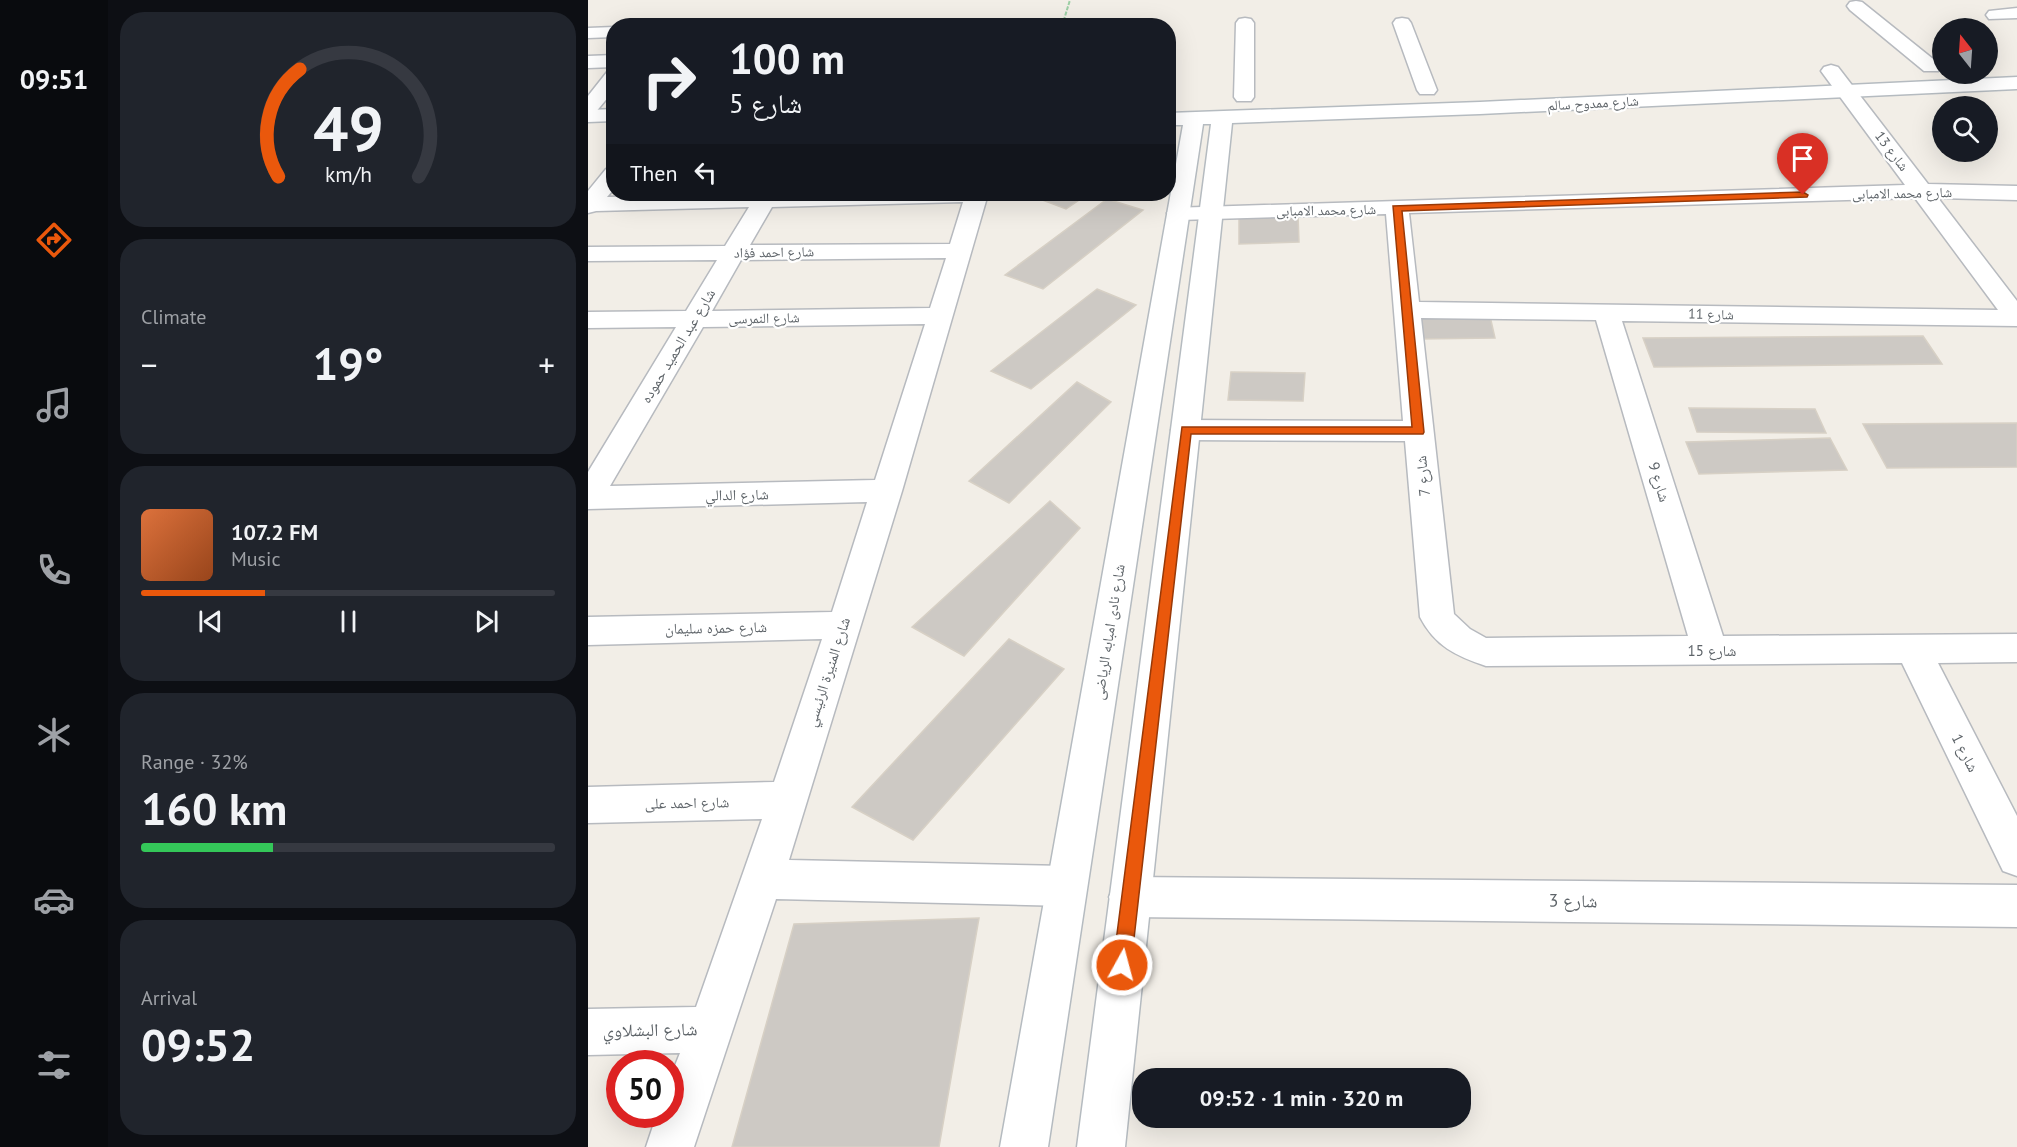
<!DOCTYPE html>
<meta charset="utf-8">
<style>
:root{--surface:#171b24;--page:#20242c;--text:#f1f3f6;--muted:#9ea1a6;--line:#363941;--accent:#ea580c}
body{margin:0;font-family:"PT Sans","Noto Naskh Arabic",sans-serif;background:var(--page);color:var(--text);height:100vh;display:flex;flex-direction:column;font-size:22px;white-space:nowrap}
*{box-sizing:border-box;margin:0}
p{font-size:20px;color:var(--muted)}
.icon{flex:none;width:33px;height:33px;fill:none;stroke:currentColor;stroke-width:2;stroke-linecap:round;stroke-linejoin:round}
.map{position:relative;flex:1;overflow:hidden}
.sheet{display:flex;flex-direction:column;gap:12px;padding:12px;background:#0d0f14;width:480px}
.sheet>*{flex:none}
.hud{position:absolute;left:18px;top:18px;width:570px;height:183px;border-radius:24px;box-shadow:0 6px 24px #0002;background:#171b24;color:var(--text);overflow:hidden}
.needle{width:39px;rotate:343deg}
.buttons{position:absolute;left:1344px;top:18px;display:grid;gap:12px}
.buttons a{display:grid;place-items:center;width:66px;height:66px;border-radius:50%;background:var(--surface);box-shadow:0 6px 24px #0002;font-size:30px}
.speed{position:absolute;left:18px;top:1050px;display:flex;gap:12px;font-size:30px;font-weight:700;text-align:center}
.speed>*{display:grid;place-content:center;width:78px;height:78px;border-radius:50%;background:var(--surface);box-shadow:0 6px 24px #0002;line-height:1}
.speed .limit{border:9px solid #d22;background:#fff;color:#111}
.pin{position:absolute;display:grid;place-items:center;width:51px;height:51px;color:#fff;margin:-62px -26px;border-radius:50% 50% 50% 0;rotate:-45deg;box-shadow:0 0 6px #0007}
.pin .icon{rotate:45deg}
.me{position:absolute;width:66px;margin:-33px;rotate:7deg;stroke-linejoin:round;filter:drop-shadow(0 0 4px #0008)}
.turn{display:flex;align-items:center;gap:21px;height:126px;padding:0 24px;font-size:27px}
.turn .icon{width:78px;height:78px;stroke-width:2.5}
.turn b{display:block;font-size:42px;line-height:51px}
.then{display:flex;align-items:center;height:57px;padding:0 24px;background:#0003;gap:12px;font-size:22px}
.big{font-size:45px;font-weight:600;line-height:1.1}
.sheet .tile{flex:1;display:flex;flex-direction:column;justify-content:center;gap:9px;min-width:0;padding:0 21px;border-radius:24px;background:var(--page)}
.sheet .dial{align-items:center;gap:0}
.dial svg{height:156px;overflow:visible;fill:none;stroke:var(--line);stroke-width:7;stroke-linecap:round;text-anchor:middle}
.dial text{fill:var(--text);stroke:none}
.song{display:flex;align-items:center;gap:18px}
.cover{width:72px;height:72px;border-radius:9px;background:linear-gradient(135deg,hsl(20 70% 55%),hsl(20 70% 35%))}
.played{height:6px;border-radius:3px;background:linear-gradient(90deg,var(--accent) 30%,var(--line) 30%)}
.keys{display:flex;justify-content:space-around;direction:ltr}
.heat{display:flex;justify-content:space-between;align-items:center;font-size:33px;direction:ltr}
.charge{height:9px;border-radius:4px;background:linear-gradient(90deg,#34c759 32%,var(--line) 0)}
.trip{position:absolute;left:544px;top:1068px;width:339px;height:60px;border-radius:24px;background:var(--surface);box-shadow:0 6px 24px #0002;font-weight:600;line-height:60px;text-align:center}
main{display:flex;flex:1;min-height:0}
.menu{display:flex;flex-direction:column;width:108px;justify-content:space-around;align-items:center;background:#090b0e;color:var(--muted)}
.menu .icon{width:42px;height:42px}
.menu .on{color:var(--accent)}
.menu b{font-size:27px;color:var(--text)}
.map>svg:first-child{display:block}
.building{fill:#cdc9c4;stroke:#d7d0c5;stroke-width:1.5}
.lines{fill:none;stroke-linecap:round;stroke-linejoin:round}
.street-casing{stroke:#b7babf;stroke-width:3}
.secondary-casing{stroke:#b5bbc0;stroke-width:3}
.path{stroke:#9ccfa5;stroke-width:2;stroke-dasharray:4 1.5;stroke-linecap:butt}
.street{fill:#fff;fill-rule:evenodd}
.secondary{fill:#fff;fill-rule:evenodd}
.route{fill:#ea580c;stroke:#983908;stroke-width:1.5}
.labels{text-anchor:middle;stroke-width:4.5;stroke-linejoin:round;paint-order:stroke}
.far-street-label{font-size:14px;fill:#5e6469;stroke:#fff}
.street-label{font-size:15px;fill:#5e6469;stroke:#fff}
.near-street-label{font-size:18px;fill:#5e6469;stroke:#fff}
</style>
<main>
<nav class="menu">
<b>09:51</b>
<svg class="icon on" aria-label="directions" viewBox="0 0 24 24"><path d="M12 3l9 9-9 9-9-9zM9 14v-3h6M13 9l2 2-2 2"/></svg>
<svg class="icon" aria-label="music" viewBox="0 0 24 24"><path d="M9 18V5l10-2v13"/><circle cx="6" cy="18" r="3"/><circle cx="16" cy="16" r="3"/></svg>
<svg class="icon" aria-label="phone" viewBox="0 0 24 24"><path d="M5 4h4l2 5-3 2q2 4 5 5l2-3 5 2v4C11 20 4 13 5 4z"/></svg>
<svg class="icon" aria-label="climate" viewBox="0 0 24 24"><path d="M12 3v18M4 7l16 10M4 17L20 7"/></svg>
<svg class="icon" aria-label="car" viewBox="0 0 24 24"><path d="M5 17H2v-5l4-1 3-4h7l3 4 3 1v5h-3M9 17h6M6 11h13"/><circle cx="7" cy="17" r="2"/><circle cx="17" cy="17" r="2"/></svg>
<svg class="icon" aria-label="filters" viewBox="0 0 24 24"><path d="M4 7h16M4 17h16"/><circle cx="9" cy="7" r="2"/><circle cx="15" cy="17" r="2"/></svg>
</nav>
<section class="sheet">
<div class="tile dial"><svg viewBox="0 0 100 80">
<path d="M14 69A42 42 0 1 1 86 69"/>
<path d="M14 69A42 42 0 0 1 25 14" stroke="#ea580c"/>
<text x="50" y="56" font-size="32" font-weight="700">49</text>
<text x="50" y="72" font-size="11">km/h</text>
</svg></div>
<div class="tile"><p>Climate</p>
<div class="heat"><a>−</a><b class="big">19°</b><a>+</a></div>
</div>
<div class="tile">
<div class="song"><i class="cover"></i><div><b>107.2 FM</b><p>Music</p></div></div>
<div class="played"></div>
<div class="keys"><svg class="icon" aria-label="previous" viewBox="0 0 24 24"><path d="M18 5L8 12l10 7zM5 5v14"/></svg><svg class="icon" aria-label="pause" viewBox="0 0 24 24"><path d="M8 5v14M16 5v14"/></svg><svg class="icon" aria-label="next" viewBox="0 0 24 24"><path d="M6 5l10 7-10 7zM19 5v14"/></svg></div>
</div>
<div class="tile"><p>Range · 32%</p><b class="big">160 km</b><div class="charge"></div></div>
<div class="tile"><p>Arrival</p><b class="big">09:52</b></div>
</section>
<div class="map">
<svg width="1429" height="1147" viewBox="0 0 1429 1147">
<rect width="100%" height="100%" fill="#f2eee7"/>
<path class="building" d="M443,194H500L478,209L441,195Z
M519,199L555,210L455,289L417,275Z
M710,215L711,242L651,244V216Z
M509,289L548,305L443,389L403,371Z
M828,316H902L907,338L831,339Z
M1335,336L1354,364L1066,367L1055,338Z
M643,372L717,373L715,401L640,400Z
M489,382L523,402L421,503L381,481Z
M1101,408L1227,409L1238,433L1109,432Z
M1429,423V467L1299,468L1275,424Z
M1242,438L1259,470L1111,474L1098,442Z
M462,501L492,528L376,656L324,627Z
M421,639L476,669L325,840L264,807Z
M391,918L351,1147H144L206,924Z"/>
<g class="lines">
<g class="street-casing">
<path id="street" d="M1268,1L1274,2L1350,63L1353,67L1350,71H1336L1262,10L1259,6L1262,2Z
M1429,8V18L1401,19L1398,15L1401,11Z
M657,18L663,19L666,23V97L663,101H649L646,97L648,23L651,19Z
M814,18L820,19L823,23L849,90L846,94H832L829,90L805,23L808,19Z
M26,27V37L0,38V28Z
M26,55V67L0,68V56Z
M1243,65L1250,67L1340,184L1429,186V200L1350,198L1429,301V326L1034,321L1135,636L1429,634V662L1350,663L1429,816V876L1415,871L1314,663L898,666C868,656 847,646 832,617L817,441L598,440L588,437L583,430L588,423L598,420L815,421L798,214L591,220L583,218L579,213L583,208L1317,185L1233,71L1236,67ZM1327,198L1410,310L831,302L821,213ZM833,318L1008,320L1100,636L898,638L882,629L866,614Z
M26,70V90L7,113L0,115V96L19,72Z
M26,168V189L19,197L160,194H400L314,491L201,860L478,866L493,872L499,886L493,900L478,906L188,899L106,1147H58L69,1114H82V1078L92,1053L0,1055V1009L108,1007L174,819L0,823V787L186,782L234,639L0,645V617L244,612L279,502L0,509V472L88,327L0,328V312L98,311L129,260L0,261V247L137,246L161,207L8,211L0,213V191L18,169ZM375,202L362,244L162,245L184,207ZM358,258L342,308L124,311L153,260ZM337,324L287,480L22,486L115,327Z
M542,877L1429,885V927L542,917L527,911L521,897L527,883Z"/>
</g>
<g class="secondary-casing">
<path id="secondary" d="M1429,77V89L892,114L644,123L537,1147H489L623,124H615L460,1147H412L595,125H580V113L892,102Z
M26,109V121L0,122V110Z"/>
</g>
<path class="path" d="M474,26L482,0"/>
<use href="#street" class="street"/>
<use href="#secondary" class="secondary"/>
</g>
<path class="route" d="M1215,192L1220,195L1219,197L814,211L836,432L835,434H603L543,965L540,972L534,974L527,972L525,965L594,427H824L805,206Z"/>
<g class="labels">
<g class="far-street-label">
<text transform="translate(1005 103) rotate(-3)" y="5">شارع ممدوح سالم</text>
<text transform="translate(1304 151) rotate(53)" y="5">شارع 13</text>
<text transform="translate(1314 193) rotate(-1)" y="5">شارع محمد الامبابى</text>
<text transform="translate(738 210) rotate(-1)" y="5">شارع محمد الامبابى</text>
<text transform="translate(186 252) rotate(-1)" y="5">شارع احمد فؤاد</text>
<text transform="translate(1123 314) rotate(1)" y="5">شارع 11</text>
<text transform="translate(176 318) rotate(-1)" y="5">شارع النمرسى</text>
</g>
<g class="street-label">
<text transform="translate(90 346) rotate(-59)" y="5">شارع عبد الحميد حموده</text>
<text transform="translate(835 476) rotate(-96)" y="5">شارع 7</text>
<text transform="translate(1071 482) rotate(73)" y="5">شارع 9</text>
<text transform="translate(149 495) rotate(-1)" y="5">شارع الدالي</text>
<text transform="translate(128 628) rotate(-1)" y="5">شارع حمزه سليمان</text>
<text transform="translate(521 632) rotate(-81)" y="5">شارع نادى امبابه الرياضى</text>
<text x="1124" y="656">شارع 15</text>
<text transform="translate(240 672) rotate(-72)" y="5">شارع المنيرة الرئيسي</text>
<text transform="translate(1377 753) rotate(63)" y="5">شارع 1</text>
<text transform="translate(99 803) rotate(-1)" y="5">شارع احمد على</text>
</g>
<g class="near-street-label">
<text transform="translate(985 901) rotate(1)" y="6">شارع 3</text>
<text transform="translate(62 1030) rotate(-1)" y="6">شارع البشلاوي</text>
</g>
</g>
</svg>
<div class="buttons">
<a><svg class="needle" viewBox="-14 -14 28 28"><path d="M0-13l5 13h-10z" fill="#e53935"/><path d="M0 13l5-13h-10z" fill="#9ea1a6"/></svg></a>
<a><svg class="icon" aria-label="search" viewBox="0 0 24 24"><circle cx="10" cy="10" r="6"/><path d="M15 15l6 6"/></svg></a>
</div>
<div class="speed"><div class="limit">50</div></div>
<div class="pin" style="left:1215px;top:195px;background:#d93025"><svg class="icon" aria-label="arrive" viewBox="0 0 24 24"><path d="M6 21V4h12l-3 4 3 4H6"/></svg></div>
<svg class="me" style="left:534px;top:965px" viewBox="-20 -20 40 40"><circle r="17" fill="#ea580c" stroke="#fff" stroke-width="3"/><path d="M0-11L8 9 0 5-8 9z" fill="#fff"/></svg>
<div class="trip">09:52 · 1 min · 320 m</div>
<div class="hud">
<div class="turn"><svg class="icon" aria-label="right" viewBox="0 0 24 24"><path d="M7 20v-9h11M14 6l5 5-5 5"/></svg><div><b>100 m</b>شارع 5</div></div>
<div class="then">Then<svg class="icon" aria-label="left" viewBox="0 0 24 24"><path d="M17 20v-9H6M10 6l-5 5 5 5"/></svg></div>
</div>
</div>
</main>
